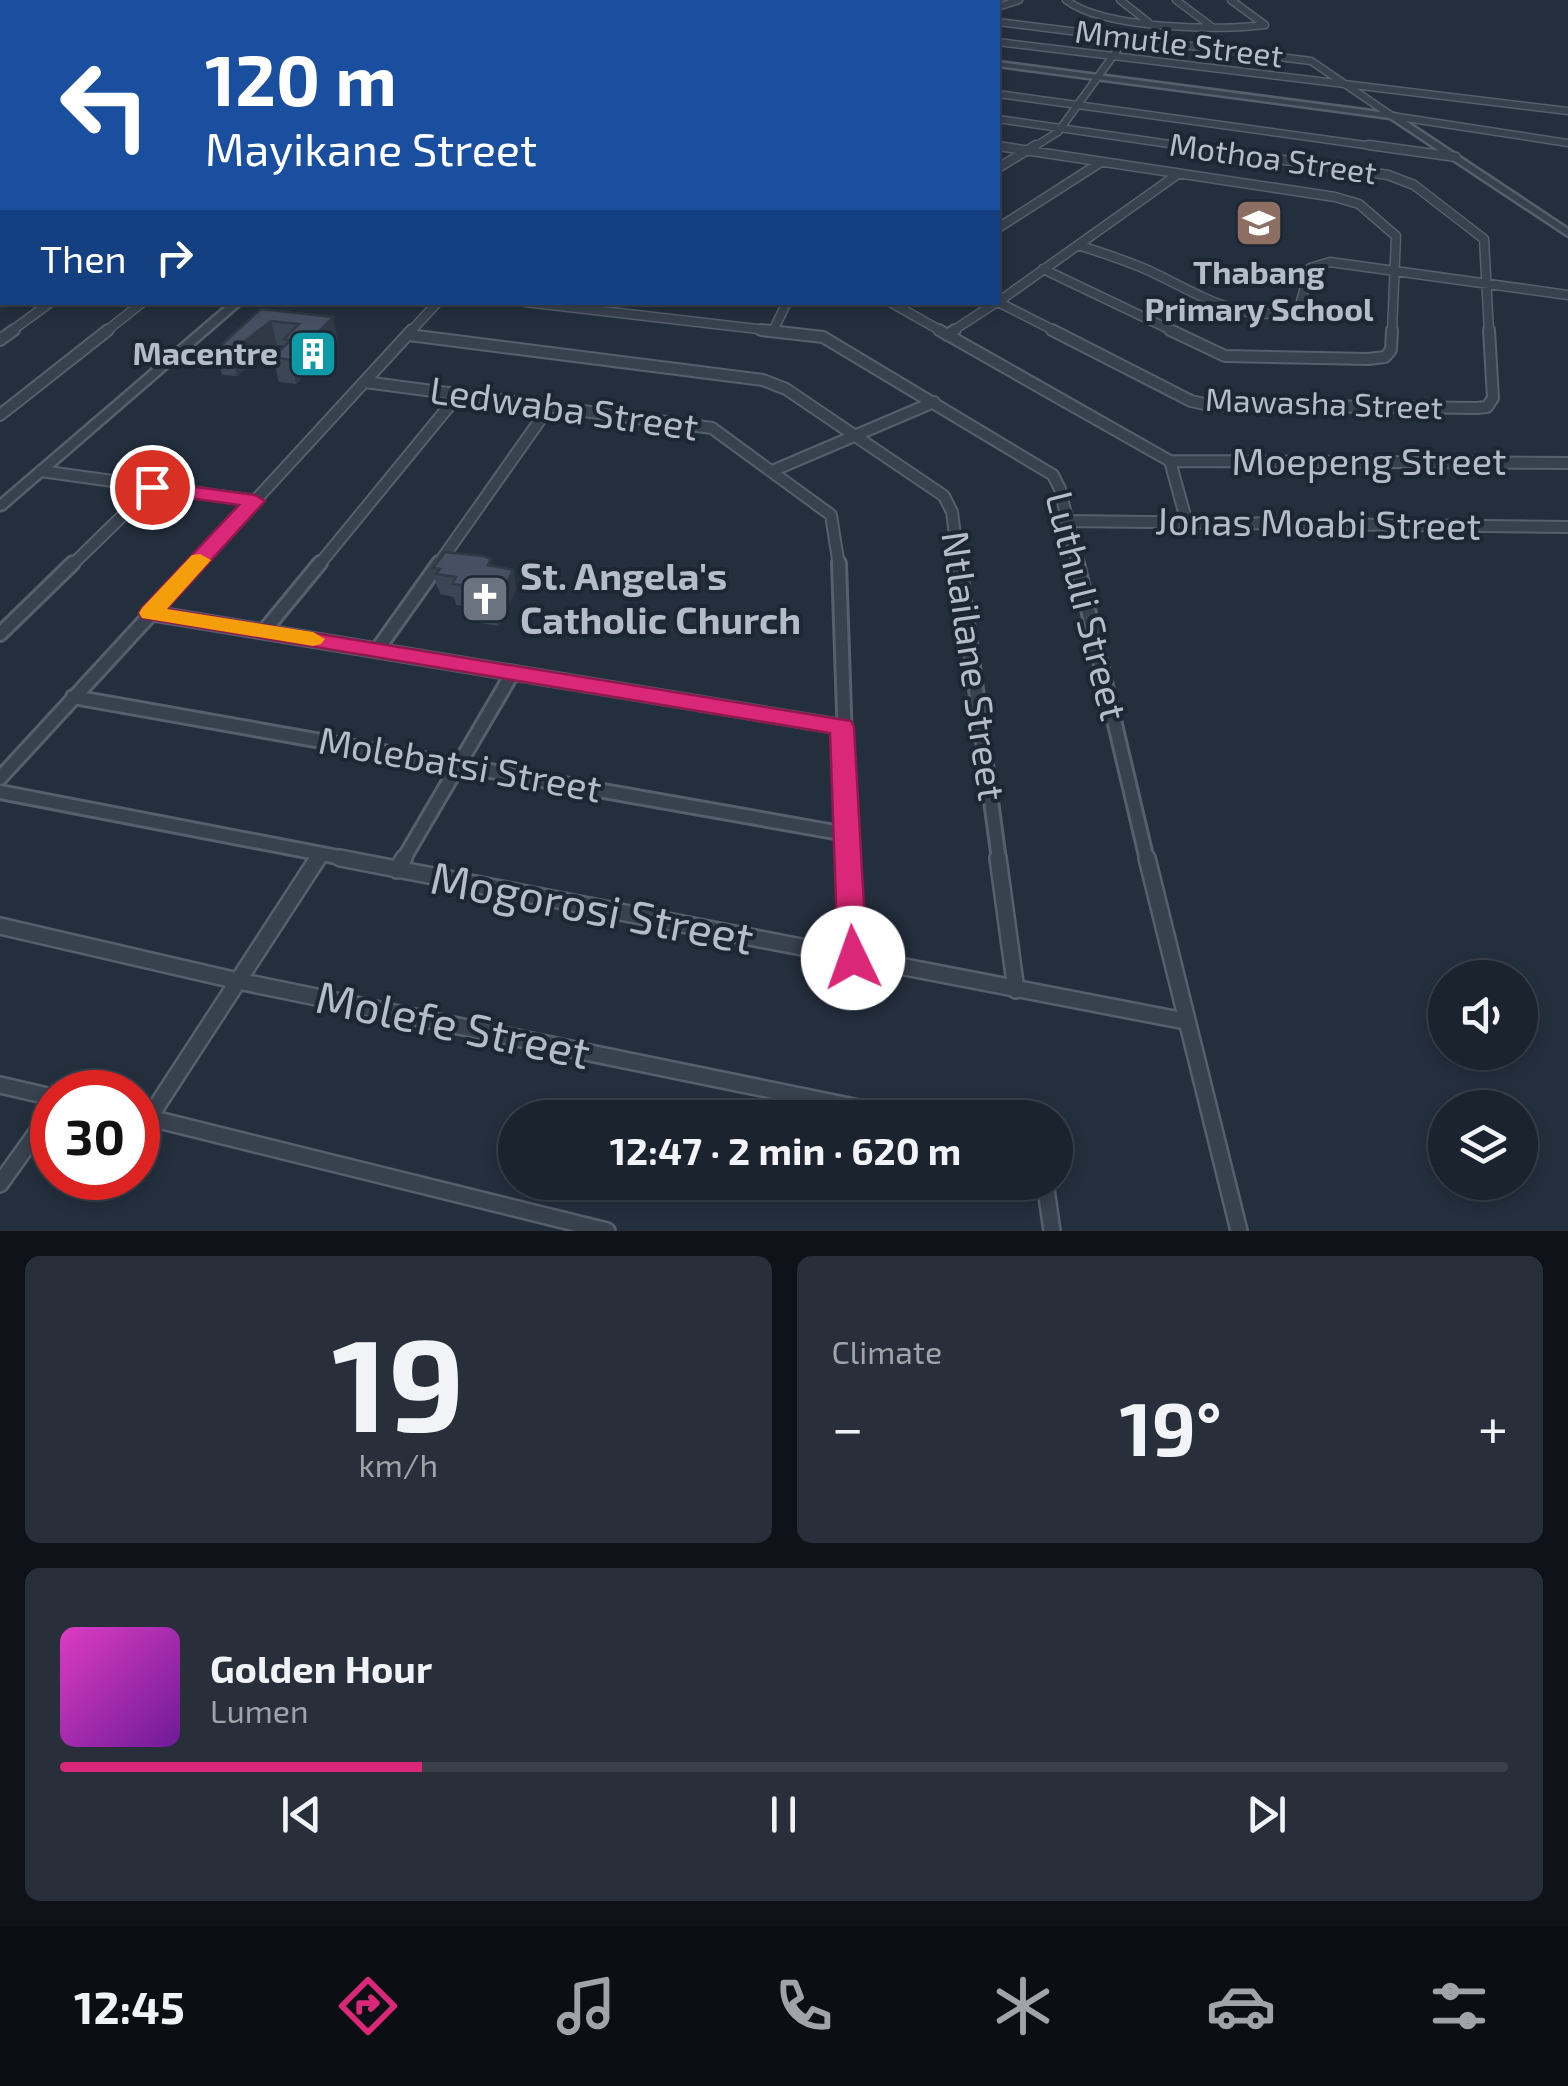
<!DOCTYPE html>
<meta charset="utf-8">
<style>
:root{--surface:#1b232e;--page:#282f3a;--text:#f1f3f6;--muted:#a0a4aa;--line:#39404a;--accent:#db2777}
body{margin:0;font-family:"Exo 2",sans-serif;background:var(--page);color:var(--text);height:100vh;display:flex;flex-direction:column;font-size:38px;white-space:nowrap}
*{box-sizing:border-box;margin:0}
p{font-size:32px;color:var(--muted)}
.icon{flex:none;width:55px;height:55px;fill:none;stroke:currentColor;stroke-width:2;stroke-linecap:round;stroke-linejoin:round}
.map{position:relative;height:1231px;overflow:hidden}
.panel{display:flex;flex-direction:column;gap:25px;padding:25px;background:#0f1319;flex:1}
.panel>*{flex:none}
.banner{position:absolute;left:0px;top:0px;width:1000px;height:305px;box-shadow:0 5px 15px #0003,0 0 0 2px var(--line);background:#1a4fa0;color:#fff;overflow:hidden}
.controls{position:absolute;left:1428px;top:960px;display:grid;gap:20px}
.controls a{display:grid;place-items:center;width:110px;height:110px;border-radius:50%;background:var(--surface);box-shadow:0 5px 15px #0003,0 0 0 2px var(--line);font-size:50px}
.speed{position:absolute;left:30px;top:1070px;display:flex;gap:20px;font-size:50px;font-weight:700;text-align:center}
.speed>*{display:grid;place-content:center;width:130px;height:130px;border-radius:50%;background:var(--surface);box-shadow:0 5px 15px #0003,0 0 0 2px var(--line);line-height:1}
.speed .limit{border:15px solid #d22;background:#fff;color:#111}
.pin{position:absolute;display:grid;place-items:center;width:85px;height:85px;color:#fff;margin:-42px;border:5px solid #fff;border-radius:50%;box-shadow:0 2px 10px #0007}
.me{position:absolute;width:110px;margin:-55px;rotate:357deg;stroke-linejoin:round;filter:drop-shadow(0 0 8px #0008)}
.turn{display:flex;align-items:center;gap:35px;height:210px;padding:0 40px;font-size:45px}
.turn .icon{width:130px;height:130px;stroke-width:2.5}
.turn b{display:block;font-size:70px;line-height:85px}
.then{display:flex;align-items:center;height:95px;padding:0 40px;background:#0003;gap:20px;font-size:38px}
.big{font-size:75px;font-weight:700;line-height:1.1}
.panel .card{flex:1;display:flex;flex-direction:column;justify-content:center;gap:15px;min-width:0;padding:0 35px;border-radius:15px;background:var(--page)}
.panel .dial{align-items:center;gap:0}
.dial b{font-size:130px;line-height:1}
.song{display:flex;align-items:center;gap:30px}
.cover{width:120px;height:120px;border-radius:15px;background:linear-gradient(135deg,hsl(310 70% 55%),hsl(280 70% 35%))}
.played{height:10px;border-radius:5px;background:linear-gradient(90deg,var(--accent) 25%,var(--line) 25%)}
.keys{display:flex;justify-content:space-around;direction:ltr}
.heat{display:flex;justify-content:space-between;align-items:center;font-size:55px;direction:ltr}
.panel .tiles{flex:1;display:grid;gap:25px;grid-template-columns:1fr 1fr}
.card:last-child{grid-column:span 2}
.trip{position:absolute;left:498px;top:1100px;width:575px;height:100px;border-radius:50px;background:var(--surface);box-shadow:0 5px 15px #0003,0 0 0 2px var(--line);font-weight:700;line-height:100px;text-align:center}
.dock{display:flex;height:160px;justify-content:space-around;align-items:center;background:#0b0e12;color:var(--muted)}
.dock .icon{width:70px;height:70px}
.dock .selected{color:var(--accent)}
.dock b{font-size:45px;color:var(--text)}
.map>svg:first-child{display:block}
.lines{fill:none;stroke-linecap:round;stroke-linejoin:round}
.minor-far4-casing{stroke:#565f6c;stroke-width:9}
.minor-far3-casing{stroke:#565f6c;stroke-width:11}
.minor-far2-casing{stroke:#565f6c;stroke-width:14}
.minor-far1-casing{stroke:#565f6c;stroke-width:18}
.minor-casing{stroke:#565f6c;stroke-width:20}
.tertiary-casing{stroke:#565f6c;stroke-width:5}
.minor-far4{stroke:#38414e;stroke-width:6}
.minor-far3{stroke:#38414e;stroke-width:8}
.minor-far2{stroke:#38414e;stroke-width:10}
.minor-far1{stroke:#38414e;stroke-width:12}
.minor{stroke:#38414e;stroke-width:15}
.tertiary{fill:#38414e;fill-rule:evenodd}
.wall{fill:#3b4654}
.shaded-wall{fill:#303945}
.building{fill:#455162;stroke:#303945;stroke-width:2.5}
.route{fill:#db2777;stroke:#8e194d;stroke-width:2.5}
.slow{fill:#f59e0b}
.labels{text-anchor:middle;stroke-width:8;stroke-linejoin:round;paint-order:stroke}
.far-street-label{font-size:32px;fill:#b4bcc9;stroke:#1d2633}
.far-poi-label{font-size:32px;font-weight:bold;fill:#b4bcc9;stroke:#1d2633}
.street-label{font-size:38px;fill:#b4bcc9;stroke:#1d2633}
.poi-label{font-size:38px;font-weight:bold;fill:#b4bcc9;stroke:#1d2633;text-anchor:start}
.near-street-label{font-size:45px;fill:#b4bcc9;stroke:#1d2633}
</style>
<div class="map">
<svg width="1568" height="1231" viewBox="0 0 1568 1231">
<rect width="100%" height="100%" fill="#242f3e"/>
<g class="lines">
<g class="minor-far4-casing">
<path id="minor-far4" d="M314,0L332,2
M463,0L483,2
M506,0L517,1
M665,0L685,2
M817,0L837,2
M1066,0C1103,29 1218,31 1265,25L1231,0
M1120,0L1148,22
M1176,0L1212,27
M35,2L41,0
M96,2L101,0
M284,2L288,0
M998,7L1019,0
M998,22L1311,61L1392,116L1568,143
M998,42L1568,111
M998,94L1387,148
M998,119L1197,148
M998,146L1008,148
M1032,148L1058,132L1126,38"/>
</g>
<g class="minor-far3-casing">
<path id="minor-far3" d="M1179,145L1388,175L1414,185L1484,239L1489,332
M1369,145L1456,157
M998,146L1335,197L1359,204L1396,236L1392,332
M998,168L1036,145
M998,228L1101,162
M1078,245C1103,253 1128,261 1152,272C1200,295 1245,326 1299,309L1310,268L1330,262L1568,295
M1043,269L1175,332
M525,302L783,332
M890,302L943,332
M998,302L1057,332
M998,302L1178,174
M773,331L787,302
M10,332L51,302
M105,332L143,302
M410,332L438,302
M951,332L997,302"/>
</g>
<g class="minor-far2-casing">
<path id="minor-far2" d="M761,330L823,337L1053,475L1060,489L1078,566
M939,330L1170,461L1187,523
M1052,330L1191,401L1209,405L1477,408L1487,407L1493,398L1489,330
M1170,330L1225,356L1368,359L1385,357L1391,350L1392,330
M409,335L763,380L786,389L944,496L952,512L959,566
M947,335L955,330
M0,340L14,330
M365,382L712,428L831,515L839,566
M0,415L108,330
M1170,461L1568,463
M41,471L255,501
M772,471L934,402
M1067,521L1568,527
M71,566L152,487
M195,566L412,330
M318,566L459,394
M437,566L550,406"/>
</g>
<g class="minor-far1-casing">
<path id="minor-far1" d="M839,563L849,860
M959,563L999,860
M1077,563L1147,860
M150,613L842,727
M264,631L320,563
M0,634L73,563
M377,650L439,563
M73,697L846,834
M0,778L198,563
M0,792L353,860
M317,860L320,855
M403,860L512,674"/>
</g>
<g class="minor-casing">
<path id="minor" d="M340,858L1185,1021
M849,858L853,959
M998,858L1016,990
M1147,858L1239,1231
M397,870L404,858
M0,926L238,981L908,1118
M0,1085L52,1097
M138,1115L607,1231
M149,1118L318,858
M1045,1182L1052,1231
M0,1184L52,1111"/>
</g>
<g class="tertiary-casing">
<path id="tertiary" d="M998,62L1395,114L1568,229V236L1390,118L998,66Z
M231,302H243L4,509L0,510V500Z"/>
</g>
<use href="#minor-far4" class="minor-far4"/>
<use href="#minor-far3" class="minor-far3"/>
<use href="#minor-far2" class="minor-far2"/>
<use href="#minor-far1" class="minor-far1"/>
<use href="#minor" class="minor"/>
<use href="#tertiary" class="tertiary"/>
</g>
<path class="wall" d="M261,309L338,341L296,384L279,382L273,357L285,346L277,345L237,376L222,375L216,350Z
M492,566L513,570L516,590L498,626L471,621L468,606L456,605L454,597L440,594L439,589L437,588L433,568Z"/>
<path class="shaded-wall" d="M333,317L338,341L296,384L291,360Z
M271,321L277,345L237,376L231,352Z
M513,570L516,590L498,626L495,606Z"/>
<path class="building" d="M261,309L333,317L291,360L273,357L291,340L284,339L299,324L271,321L231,352L216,350Z
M445,552L483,556L491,559L488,565L513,570L495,606L467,601L475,587L452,584L456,577L436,574L440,569L433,568Z"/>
<path class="route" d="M152,481L255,495L265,501L167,609L851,721L854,727L867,958L863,967L853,970L842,967L838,958L830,733L142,618L139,613L142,608L239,505L145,492L142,487Z"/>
<path class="slow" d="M200,554L211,560L167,609L313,632L325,639L321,644L313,646L142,618L139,613L142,608L192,555Z"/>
<defs>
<g id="school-square" transform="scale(2.5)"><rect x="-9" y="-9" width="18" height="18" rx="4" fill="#8d6e63" stroke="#1d2633"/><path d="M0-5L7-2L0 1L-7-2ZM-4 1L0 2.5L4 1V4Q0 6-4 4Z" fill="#fff"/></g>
<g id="building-square" transform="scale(2.5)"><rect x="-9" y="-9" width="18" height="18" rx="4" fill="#0f9aa8" stroke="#1d2633"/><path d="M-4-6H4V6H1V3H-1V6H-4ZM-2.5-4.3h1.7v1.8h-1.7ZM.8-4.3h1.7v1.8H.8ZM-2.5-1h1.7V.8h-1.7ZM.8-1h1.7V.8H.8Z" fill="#fff"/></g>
<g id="church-square" transform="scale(2.5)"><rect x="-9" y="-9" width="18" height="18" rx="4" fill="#6b7280" stroke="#1d2633"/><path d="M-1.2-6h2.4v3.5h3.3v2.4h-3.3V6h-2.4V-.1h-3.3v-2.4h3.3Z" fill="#fff"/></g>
</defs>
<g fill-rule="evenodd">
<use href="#school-square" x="1259" y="223"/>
<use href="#building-square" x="313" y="354"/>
<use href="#church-square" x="485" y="599"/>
</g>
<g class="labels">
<g class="far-street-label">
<text transform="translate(1179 44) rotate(7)" y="11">Mmutle Street</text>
<text transform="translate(1273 159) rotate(8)" y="11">Mothoa Street</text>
<text transform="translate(1324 404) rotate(2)" y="11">Mawasha Street</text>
</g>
<g class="far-poi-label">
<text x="1259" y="284">Thabang<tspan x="1259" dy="37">Primary School</tspan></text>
<text x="278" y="365" text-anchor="end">Macentre</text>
</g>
<g class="street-label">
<text transform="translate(564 409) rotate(8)" y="13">Ledwaba Street</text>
<text x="1369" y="475">Moepeng Street</text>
<text transform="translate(1318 524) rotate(1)" y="13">Jonas Moabi Street</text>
<text transform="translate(1086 606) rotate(76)" y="13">Luthuli Street</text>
<text transform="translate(973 666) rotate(82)" y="13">Ntlailane Street</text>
<text transform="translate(460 765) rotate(10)" y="13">Molebatsi Street</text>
</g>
<g class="poi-label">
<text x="520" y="590">St. Angela's<tspan x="520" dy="44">Catholic Church</tspan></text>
</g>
<g class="near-street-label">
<text transform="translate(592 908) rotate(11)" y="16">Mogorosi Street</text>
<text transform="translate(453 1025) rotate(12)" y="16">Molefe Street</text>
</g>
</g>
</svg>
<div class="controls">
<a><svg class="icon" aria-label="sound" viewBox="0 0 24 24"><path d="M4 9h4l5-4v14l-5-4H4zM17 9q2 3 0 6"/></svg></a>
<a><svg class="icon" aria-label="layers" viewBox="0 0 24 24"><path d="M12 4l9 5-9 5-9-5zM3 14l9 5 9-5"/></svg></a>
</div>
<div class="speed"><div class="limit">30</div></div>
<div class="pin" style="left:152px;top:487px;background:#d93025"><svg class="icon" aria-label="arrive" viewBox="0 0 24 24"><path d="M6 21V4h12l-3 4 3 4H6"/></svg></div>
<svg class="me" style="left:853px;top:958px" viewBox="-20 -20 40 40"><circle r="19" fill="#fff"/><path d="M0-13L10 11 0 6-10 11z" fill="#db2777"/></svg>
<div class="trip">12:47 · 2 min · 620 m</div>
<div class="banner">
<div class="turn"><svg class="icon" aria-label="left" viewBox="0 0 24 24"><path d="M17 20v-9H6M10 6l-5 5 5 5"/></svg><div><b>120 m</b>Mayikane Street</div></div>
<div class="then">Then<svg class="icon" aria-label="right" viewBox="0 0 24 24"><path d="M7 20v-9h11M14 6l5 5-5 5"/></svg></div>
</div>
</div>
<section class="panel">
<div class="tiles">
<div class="card dial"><b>19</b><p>km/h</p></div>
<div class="card"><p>Climate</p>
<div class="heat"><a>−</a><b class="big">19°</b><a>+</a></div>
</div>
<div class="card">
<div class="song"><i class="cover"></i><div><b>Golden Hour</b><p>Lumen</p></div></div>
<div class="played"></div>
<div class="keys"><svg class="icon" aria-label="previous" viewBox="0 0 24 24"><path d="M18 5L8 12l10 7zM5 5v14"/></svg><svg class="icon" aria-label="pause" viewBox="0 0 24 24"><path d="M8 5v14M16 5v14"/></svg><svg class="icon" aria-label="next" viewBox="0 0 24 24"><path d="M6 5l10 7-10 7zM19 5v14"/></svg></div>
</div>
</div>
</section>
<nav class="dock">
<b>12:45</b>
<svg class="icon selected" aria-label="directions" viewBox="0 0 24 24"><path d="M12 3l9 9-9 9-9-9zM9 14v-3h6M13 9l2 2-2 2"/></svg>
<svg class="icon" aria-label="music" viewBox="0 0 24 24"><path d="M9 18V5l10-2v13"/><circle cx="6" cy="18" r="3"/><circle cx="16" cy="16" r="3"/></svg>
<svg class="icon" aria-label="phone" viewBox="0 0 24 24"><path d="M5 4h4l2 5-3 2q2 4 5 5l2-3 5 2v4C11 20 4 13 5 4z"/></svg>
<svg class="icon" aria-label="climate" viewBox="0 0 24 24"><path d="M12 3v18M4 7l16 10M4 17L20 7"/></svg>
<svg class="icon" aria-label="car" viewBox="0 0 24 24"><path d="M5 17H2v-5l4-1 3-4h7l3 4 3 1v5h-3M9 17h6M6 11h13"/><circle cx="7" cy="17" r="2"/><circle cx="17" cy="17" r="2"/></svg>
<svg class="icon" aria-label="filters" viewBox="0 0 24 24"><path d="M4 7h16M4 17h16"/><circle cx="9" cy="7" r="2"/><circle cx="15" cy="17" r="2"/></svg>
</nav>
